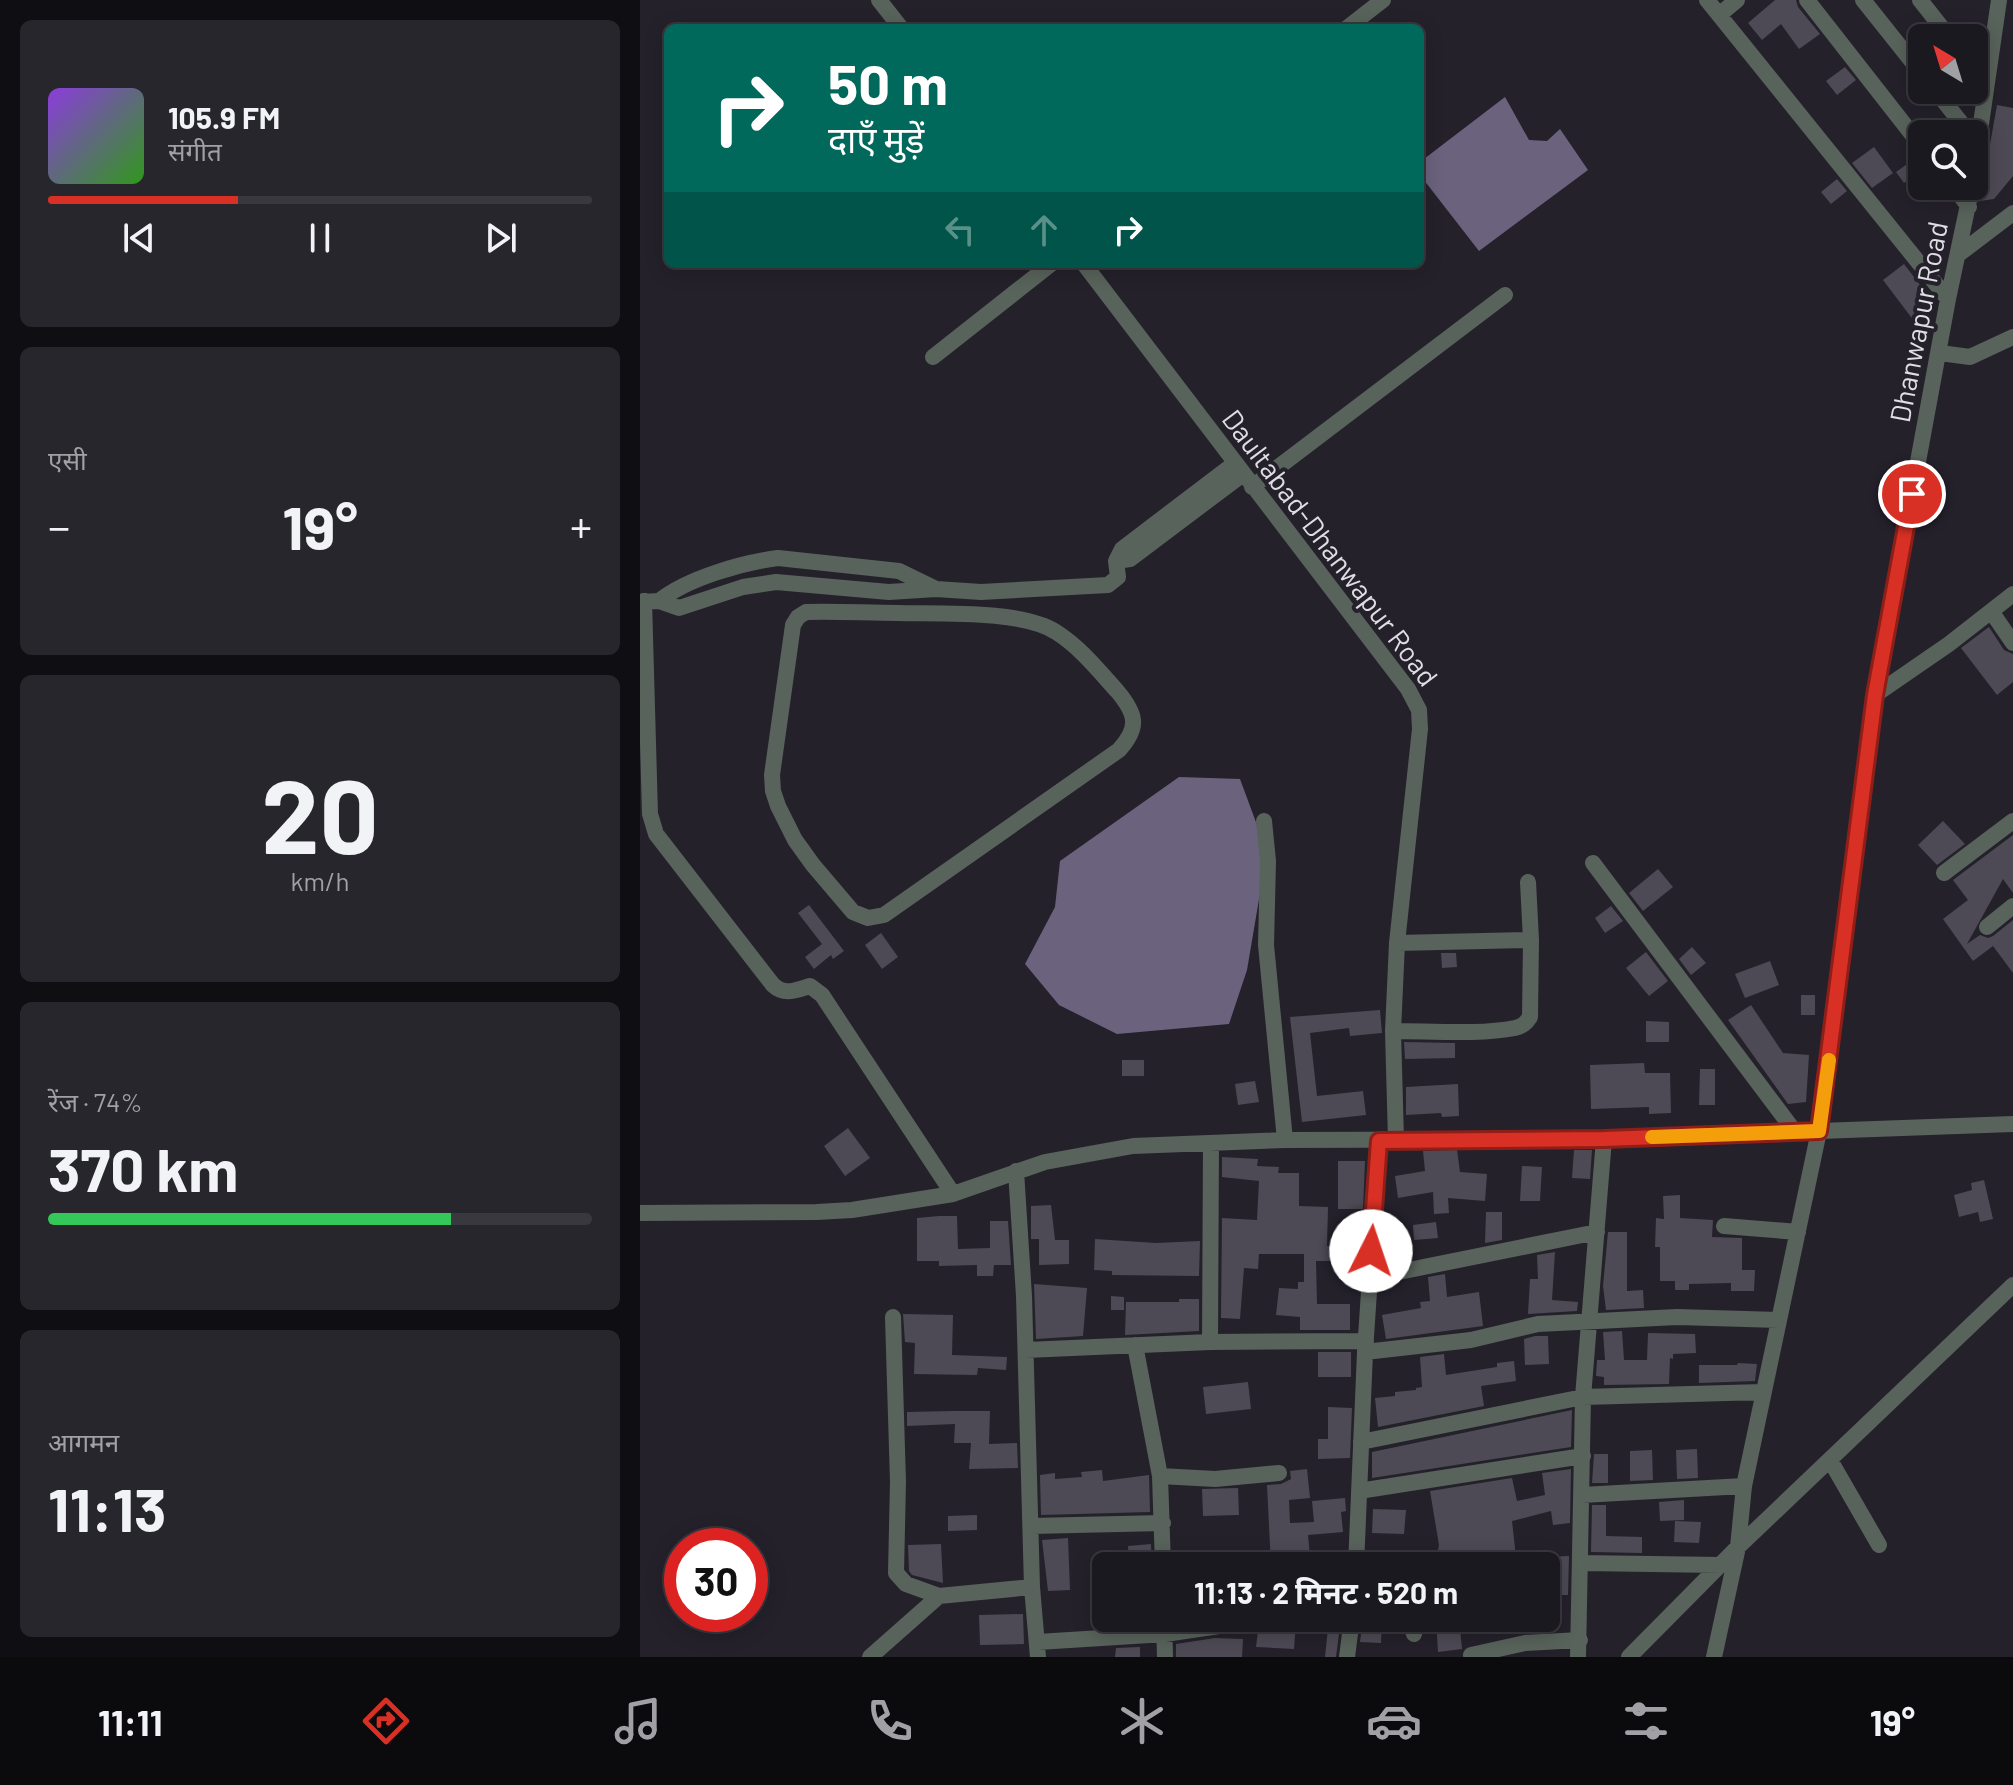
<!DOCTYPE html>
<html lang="hi">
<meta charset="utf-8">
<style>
:root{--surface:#1b1920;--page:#28262d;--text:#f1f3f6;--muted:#a0a0a5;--line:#39383e;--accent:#d93025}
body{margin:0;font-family:Barlow,"Noto Sans Devanagari",sans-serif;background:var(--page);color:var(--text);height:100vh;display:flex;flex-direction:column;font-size:30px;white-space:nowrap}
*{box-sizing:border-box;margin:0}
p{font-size:26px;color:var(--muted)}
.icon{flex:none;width:44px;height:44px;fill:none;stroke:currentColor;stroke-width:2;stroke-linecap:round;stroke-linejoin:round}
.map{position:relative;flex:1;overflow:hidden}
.drawer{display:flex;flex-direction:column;gap:20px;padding:20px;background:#0f0e12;width:640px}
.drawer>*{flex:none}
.guide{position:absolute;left:24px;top:24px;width:760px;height:244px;border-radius:12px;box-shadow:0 4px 20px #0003,0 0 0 2px var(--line);background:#00695c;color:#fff;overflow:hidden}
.needle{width:52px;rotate:322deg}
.tools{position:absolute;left:1268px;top:24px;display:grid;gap:16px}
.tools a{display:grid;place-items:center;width:80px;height:80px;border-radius:12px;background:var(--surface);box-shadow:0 4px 20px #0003,0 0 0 2px var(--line);font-size:40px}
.speed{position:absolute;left:24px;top:1528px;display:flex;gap:16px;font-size:40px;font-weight:700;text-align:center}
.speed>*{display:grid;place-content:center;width:104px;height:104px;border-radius:50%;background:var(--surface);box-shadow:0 4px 20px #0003,0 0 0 2px var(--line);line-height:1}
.speed .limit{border:12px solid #d22;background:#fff;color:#111}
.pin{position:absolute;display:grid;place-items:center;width:68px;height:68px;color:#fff;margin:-34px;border:4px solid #fff;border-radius:50%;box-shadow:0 2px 8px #0007}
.me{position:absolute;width:88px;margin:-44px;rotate:4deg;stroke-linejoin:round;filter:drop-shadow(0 0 6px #0008)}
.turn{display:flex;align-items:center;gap:28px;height:168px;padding:0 32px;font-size:36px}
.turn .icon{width:104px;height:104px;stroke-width:2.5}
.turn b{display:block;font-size:56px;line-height:68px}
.lanes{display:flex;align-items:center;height:76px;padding:0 32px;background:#0003;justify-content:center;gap:40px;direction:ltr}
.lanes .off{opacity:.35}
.big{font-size:60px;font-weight:700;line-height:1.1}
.drawer .card{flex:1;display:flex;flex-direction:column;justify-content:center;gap:12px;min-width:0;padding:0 28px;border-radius:12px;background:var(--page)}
.drawer .dial{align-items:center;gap:0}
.dial b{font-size:104px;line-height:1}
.song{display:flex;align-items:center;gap:24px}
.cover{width:96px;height:96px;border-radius:12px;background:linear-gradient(135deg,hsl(270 70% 55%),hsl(110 70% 35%))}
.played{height:8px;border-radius:4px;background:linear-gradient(90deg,var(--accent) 35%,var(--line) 35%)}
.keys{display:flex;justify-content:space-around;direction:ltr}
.heat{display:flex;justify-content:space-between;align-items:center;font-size:44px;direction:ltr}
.charge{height:12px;border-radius:6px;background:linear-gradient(90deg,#34c759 74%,var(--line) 0)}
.trip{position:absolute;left:452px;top:1552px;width:468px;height:80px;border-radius:12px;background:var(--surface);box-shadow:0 4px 20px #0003,0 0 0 2px var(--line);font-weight:700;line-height:80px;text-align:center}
.tab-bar{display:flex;height:128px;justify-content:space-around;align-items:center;background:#0b0a0d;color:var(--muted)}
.tab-bar .icon{width:56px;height:56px}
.tab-bar .selected{color:var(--accent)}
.tab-bar b{font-size:36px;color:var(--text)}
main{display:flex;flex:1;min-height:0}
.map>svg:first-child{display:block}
.water{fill:#6b637e}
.building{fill:#4d4a55}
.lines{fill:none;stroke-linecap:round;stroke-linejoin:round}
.minor{stroke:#58635b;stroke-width:16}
.route-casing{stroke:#8d1f18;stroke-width:20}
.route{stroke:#d93025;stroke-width:14}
.slow{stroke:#f59e0b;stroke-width:14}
.labels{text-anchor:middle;stroke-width:8;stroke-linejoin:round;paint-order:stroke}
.street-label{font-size:28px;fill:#e0dee5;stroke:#24212b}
</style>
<main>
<section class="drawer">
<div class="card">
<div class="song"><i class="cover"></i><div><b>105.9 FM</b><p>संगीत</p></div></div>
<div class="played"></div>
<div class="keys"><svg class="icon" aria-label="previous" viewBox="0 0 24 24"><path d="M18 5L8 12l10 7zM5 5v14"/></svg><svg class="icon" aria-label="pause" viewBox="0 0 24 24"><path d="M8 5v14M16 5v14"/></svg><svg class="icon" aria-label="next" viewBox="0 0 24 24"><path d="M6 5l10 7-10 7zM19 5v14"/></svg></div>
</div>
<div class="card"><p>एसी</p>
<div class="heat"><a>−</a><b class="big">19°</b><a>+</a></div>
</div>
<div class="card dial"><b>20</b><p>km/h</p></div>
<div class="card"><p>रेंज · 74%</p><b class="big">370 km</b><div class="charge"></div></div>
<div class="card"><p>आगमन</p><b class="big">11:13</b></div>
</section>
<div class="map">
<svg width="1373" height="1657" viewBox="0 0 1373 1657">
<rect width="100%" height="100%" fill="#24212b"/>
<path class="water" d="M865,97L889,140L907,141L920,129L948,170L839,251L780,175V162Z
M539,777L600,779L627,852L607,970L589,1024L477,1034L419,1005L385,964L415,907L420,861Z"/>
<path class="building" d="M1135,0H1156L1158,7L1180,34L1159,49L1141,24L1122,40L1108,23Z
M1205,67L1216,80L1197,95L1186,81Z
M1357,105L1373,108V176L1354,199L1340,201Z
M1234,147L1253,173L1232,188L1212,163Z
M1277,157L1282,158V170L1264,183L1256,172Z
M1197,179L1207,191L1191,204L1181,192Z
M1264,264L1296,306L1294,312L1277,325L1243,280Z
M1349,627L1364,650L1373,654V682L1357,695L1321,648Z
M1303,821L1325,844L1297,865L1278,845Z
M1373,835V893L1363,879L1327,944L1340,935L1348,938L1353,936L1373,920V973L1353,946L1333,961L1303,919L1328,900L1313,880Z
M1018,869L1033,887L1003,911L989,893Z
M169,905L204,951L193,959L191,955L174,969L165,957L182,944L158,913Z
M971,906L983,921L965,933L955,918Z
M241,933L258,957L242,969L225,945Z
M1052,947L1066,963L1051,975L1039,959Z
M1006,952L1028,981L1009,996L986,968Z
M801,953H816L817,967L802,968Z
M1130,961L1139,985L1105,998L1095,974Z
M1161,995H1175V1015H1161Z
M1111,1005L1143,1053L1169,1055L1166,1102L1148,1104L1088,1020Z
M740,1010L742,1033L710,1036L709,1028L670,1033L677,1096L723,1091L726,1115L662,1122L650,1017Z
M1006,1021L1029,1022V1042H1006Z
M764,1042L815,1043V1058L765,1059Z
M482,1060H504V1076H482Z
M1004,1063L1005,1073H1030L1031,1113L1009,1114V1107L951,1109L950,1065Z
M1060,1069H1075V1105H1059Z
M615,1081L619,1102L598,1105L595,1084Z
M818,1084L819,1116L802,1117L801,1113L766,1115V1087Z
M208,1128L230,1158L205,1176L184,1146Z
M817,1150L820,1172L847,1174L845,1201L808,1198L809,1213L794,1214L793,1192L758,1198L755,1176L785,1171L783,1151Z
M934,1150H952L950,1179L932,1178Z
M582,1157L618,1159L617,1166L639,1167L638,1173H659V1206L688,1207L687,1246H704V1261H676L677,1304H710V1330H660V1317L636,1315L639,1288L658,1289V1282H664V1254H619L618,1269L604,1268L600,1319L581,1318L582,1218L617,1220L619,1181L582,1177Z
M698,1161H725L723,1209H698Z
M882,1166L902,1167L900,1201H880Z
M1344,1180L1353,1219L1340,1222L1338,1212L1319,1217L1314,1195L1332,1190L1331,1183Z
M1040,1195V1218L1073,1220L1072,1237L1102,1238V1270H1115L1114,1291H1091V1283L1049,1284V1290H1035V1281H1020V1247H1015L1016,1218L1024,1219L1023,1196Z
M411,1205L415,1240H429V1264L399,1265V1239H391V1206Z
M846,1212H862V1240L845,1243Z
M299,1216H317L318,1249L350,1248V1221H368L371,1265H354L353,1276H337V1265L299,1266V1261H277V1218Z
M796,1222L798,1238L774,1240L773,1225Z
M968,1232H987V1291L1003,1290L1004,1308L966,1310L963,1286Z
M455,1239L516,1243L560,1241L559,1276L472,1275V1271L454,1270Z
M915,1252L912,1300L938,1302L937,1311L888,1314L890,1279H898L897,1255Z
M805,1274L807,1297L839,1292L843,1326L746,1339L742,1315L781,1308L780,1302L790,1301L788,1277Z
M394,1284L447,1288L443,1336L396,1339Z
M471,1296L484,1297V1310H471Z
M539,1299H559V1331L485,1335L486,1302H539Z
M263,1314L313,1315L312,1355L367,1357L366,1370L338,1368L337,1375L274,1374L275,1343L265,1342Z
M982,1331L984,1360H1007L1008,1333L1055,1334L1056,1353L1033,1354V1359L1030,1358L1029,1384L964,1385V1377L956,1376L957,1360H965L963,1332Z
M895,1336H908L909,1364L885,1365L884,1339Z
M678,1352H711V1377H678Z
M804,1354L806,1375L857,1367V1363L874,1361L876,1381L841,1386L844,1406L738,1427L735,1398L755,1396V1392L776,1390V1388L782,1387L780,1357Z
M1098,1363L1117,1364L1115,1381L1059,1383V1365H1097Z
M608,1382L611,1409L566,1414L563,1387Z
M688,1407L712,1408L710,1458L678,1459V1439H688Z
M932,1410L931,1447L732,1478V1452Z
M314,1411H350L349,1444L377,1443L378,1468L329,1469L331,1443H314L315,1424L267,1426V1412Z
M1057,1449L1058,1478L1037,1479L1036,1450Z
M1012,1450L1013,1480L990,1481V1451Z
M954,1454H968V1483H952Z
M667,1469L670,1498L649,1500L650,1523L674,1522L672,1501L705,1498L706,1511L701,1512L703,1532L668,1535L670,1556L654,1558L655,1566H631L627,1485L641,1484L651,1479L650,1471Z
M931,1469L930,1523L913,1525L911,1511L872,1521L877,1566H778L777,1552L798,1550L799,1545L790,1491L872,1478L877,1501L905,1495L902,1473Z
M462,1470L463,1481L509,1475L510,1512L401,1515L400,1475L415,1473V1479L442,1477L441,1472Z
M598,1488L599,1515L563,1516L562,1489Z
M1044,1500V1520L1020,1521L1019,1502Z
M952,1505H966V1536L1002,1537V1553L951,1552Z
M733,1509L766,1510L764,1534L732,1533Z
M337,1515V1530L308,1531V1516Z
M1035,1521L1061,1522L1059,1543L1034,1542Z
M428,1538L430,1590L408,1591L402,1540Z
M301,1544L303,1583L272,1575L269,1571L268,1545Z
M511,1544L512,1566H489L488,1546Z
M929,1556L928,1595H906V1557Z
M383,1614L384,1644L340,1645L339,1615Z
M689,1618H701L696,1657H685Z
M723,1618H742L741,1643L720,1642Z
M796,1618H819L822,1649L798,1652Z
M643,1622L656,1623L654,1649L616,1647L618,1631L640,1628Z
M575,1638L603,1639L602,1657H536V1644Z
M500,1647V1657H475L476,1648Z"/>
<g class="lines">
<path class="minor" d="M239,0L261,28
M1067,0L1308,299
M1167,0L1282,147
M1223,0L1282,74
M1280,0L1310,38
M1079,15L1097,0
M707,28L743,0
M1295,90L1330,134
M1334,172L1359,0
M1313,186L1329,207
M1319,254L1373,213
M444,264L768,689L779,710L780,729L757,943L753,1031L756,1140
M1300,353L1330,357L1373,337
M293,357L411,264
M612,487L865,295
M476,561L490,559L603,474
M4,601L10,814L16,834L133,985C145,996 156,990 170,986L182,995L313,1194
M19,601C48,578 101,563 138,558L259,571L296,589
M0,602L19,601L39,608L103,587L136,582L249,592L296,589L341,592L468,585L478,577L476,561L482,549L595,463
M1351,611L1373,643
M166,612C197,611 228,613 258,613C299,614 383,610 416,632C440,647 459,671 478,692C497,715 499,728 479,750L244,915L228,918L213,912L173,865L155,840L138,806L133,791L132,775L153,625L158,617Z
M1235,695L1309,644L1373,594
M624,821L628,861L626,945L645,1140
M953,863L1155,1132
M1304,873L1373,821
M1347,927L1373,906
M757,943L891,940
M753,1031C790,1031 841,1035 875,1028C883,1026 886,1023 890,1017L891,940L888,882
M376,1171L384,1296L392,1587L398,1657
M0,1213L177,1212L212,1210L313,1194L405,1162L493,1146L645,1140L964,1139L1373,1124
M1084,1226L1158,1232
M729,1278L957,1232
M253,1317L258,1482L256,1573L266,1584L299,1596
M570,1342L571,1143
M495,1345L520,1476L523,1566
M386,1350L570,1342L726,1341
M725,1352L831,1340L898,1324L1037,1317L1139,1320
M721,1442L943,1397L1123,1392
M1190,1460L1239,1545
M520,1476L575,1479L639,1473
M719,1491L943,1456
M942,1495L1104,1486
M391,1526L523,1523
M941,1563L1081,1565
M716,1566L725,1352L739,1141
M524,1618L525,1657
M769,1618L774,1634
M398,1642L525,1634L633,1618
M831,1655L885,1643L940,1640
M230,1657L299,1596L392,1587
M707,1657L712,1618
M938,1657L943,1397L964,1139
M989,1657L1098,1547L1373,1285
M1074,1657L1098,1547L1104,1486L1179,1131L1235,695L1308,299L1332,186"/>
</g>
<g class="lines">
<g class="route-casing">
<path id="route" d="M731,1251L739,1141L964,1139L1179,1131L1235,695L1272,494"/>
</g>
<use href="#route" class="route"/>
<path class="slow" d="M1012,1137L1179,1131L1189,1060"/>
</g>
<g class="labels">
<g class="street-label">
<text transform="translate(1279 322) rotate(-79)" y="10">Dhanwapur Road</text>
<text transform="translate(690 548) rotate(53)" y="10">Daultabad-Dhanwapur Road</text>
</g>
</g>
</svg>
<div class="tools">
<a><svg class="needle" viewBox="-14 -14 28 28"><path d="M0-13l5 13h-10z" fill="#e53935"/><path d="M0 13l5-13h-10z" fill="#a0a0a5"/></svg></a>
<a><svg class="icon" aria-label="search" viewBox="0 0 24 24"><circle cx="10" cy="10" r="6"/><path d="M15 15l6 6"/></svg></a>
</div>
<div class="speed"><div class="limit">30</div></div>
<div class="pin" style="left:1272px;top:494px;background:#d93025"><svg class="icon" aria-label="arrive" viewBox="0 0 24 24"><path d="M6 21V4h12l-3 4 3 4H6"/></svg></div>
<svg class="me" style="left:731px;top:1251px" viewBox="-20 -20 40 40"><circle r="19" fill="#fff"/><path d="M0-13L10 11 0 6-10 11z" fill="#d93025"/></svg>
<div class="trip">11:13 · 2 मिनट · 520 m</div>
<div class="guide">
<div class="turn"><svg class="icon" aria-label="right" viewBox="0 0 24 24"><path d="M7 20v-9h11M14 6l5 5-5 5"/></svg><div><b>50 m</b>दाएँ मुड़ें</div></div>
<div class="lanes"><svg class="icon off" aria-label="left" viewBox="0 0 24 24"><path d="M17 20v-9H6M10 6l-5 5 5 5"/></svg><svg class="icon off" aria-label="ahead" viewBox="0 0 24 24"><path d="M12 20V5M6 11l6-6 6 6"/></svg><svg class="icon" aria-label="right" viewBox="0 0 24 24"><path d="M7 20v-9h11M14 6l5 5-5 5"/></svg></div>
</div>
</div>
</main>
<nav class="tab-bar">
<b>11:11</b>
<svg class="icon selected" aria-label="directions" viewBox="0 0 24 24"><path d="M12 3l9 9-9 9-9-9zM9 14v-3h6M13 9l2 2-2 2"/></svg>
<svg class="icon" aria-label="music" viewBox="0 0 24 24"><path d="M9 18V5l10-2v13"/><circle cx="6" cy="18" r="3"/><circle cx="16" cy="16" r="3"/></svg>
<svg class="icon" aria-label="phone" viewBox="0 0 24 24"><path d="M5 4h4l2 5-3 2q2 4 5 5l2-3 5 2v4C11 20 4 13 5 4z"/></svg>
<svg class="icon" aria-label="climate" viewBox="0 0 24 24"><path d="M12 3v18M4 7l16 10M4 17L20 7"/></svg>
<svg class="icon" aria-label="car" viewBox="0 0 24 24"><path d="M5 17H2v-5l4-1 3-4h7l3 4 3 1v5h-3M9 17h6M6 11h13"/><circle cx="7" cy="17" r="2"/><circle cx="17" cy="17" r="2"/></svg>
<svg class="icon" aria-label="filters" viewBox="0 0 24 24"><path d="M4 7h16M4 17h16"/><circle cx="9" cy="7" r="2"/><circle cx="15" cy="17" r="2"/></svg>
<b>19°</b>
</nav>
